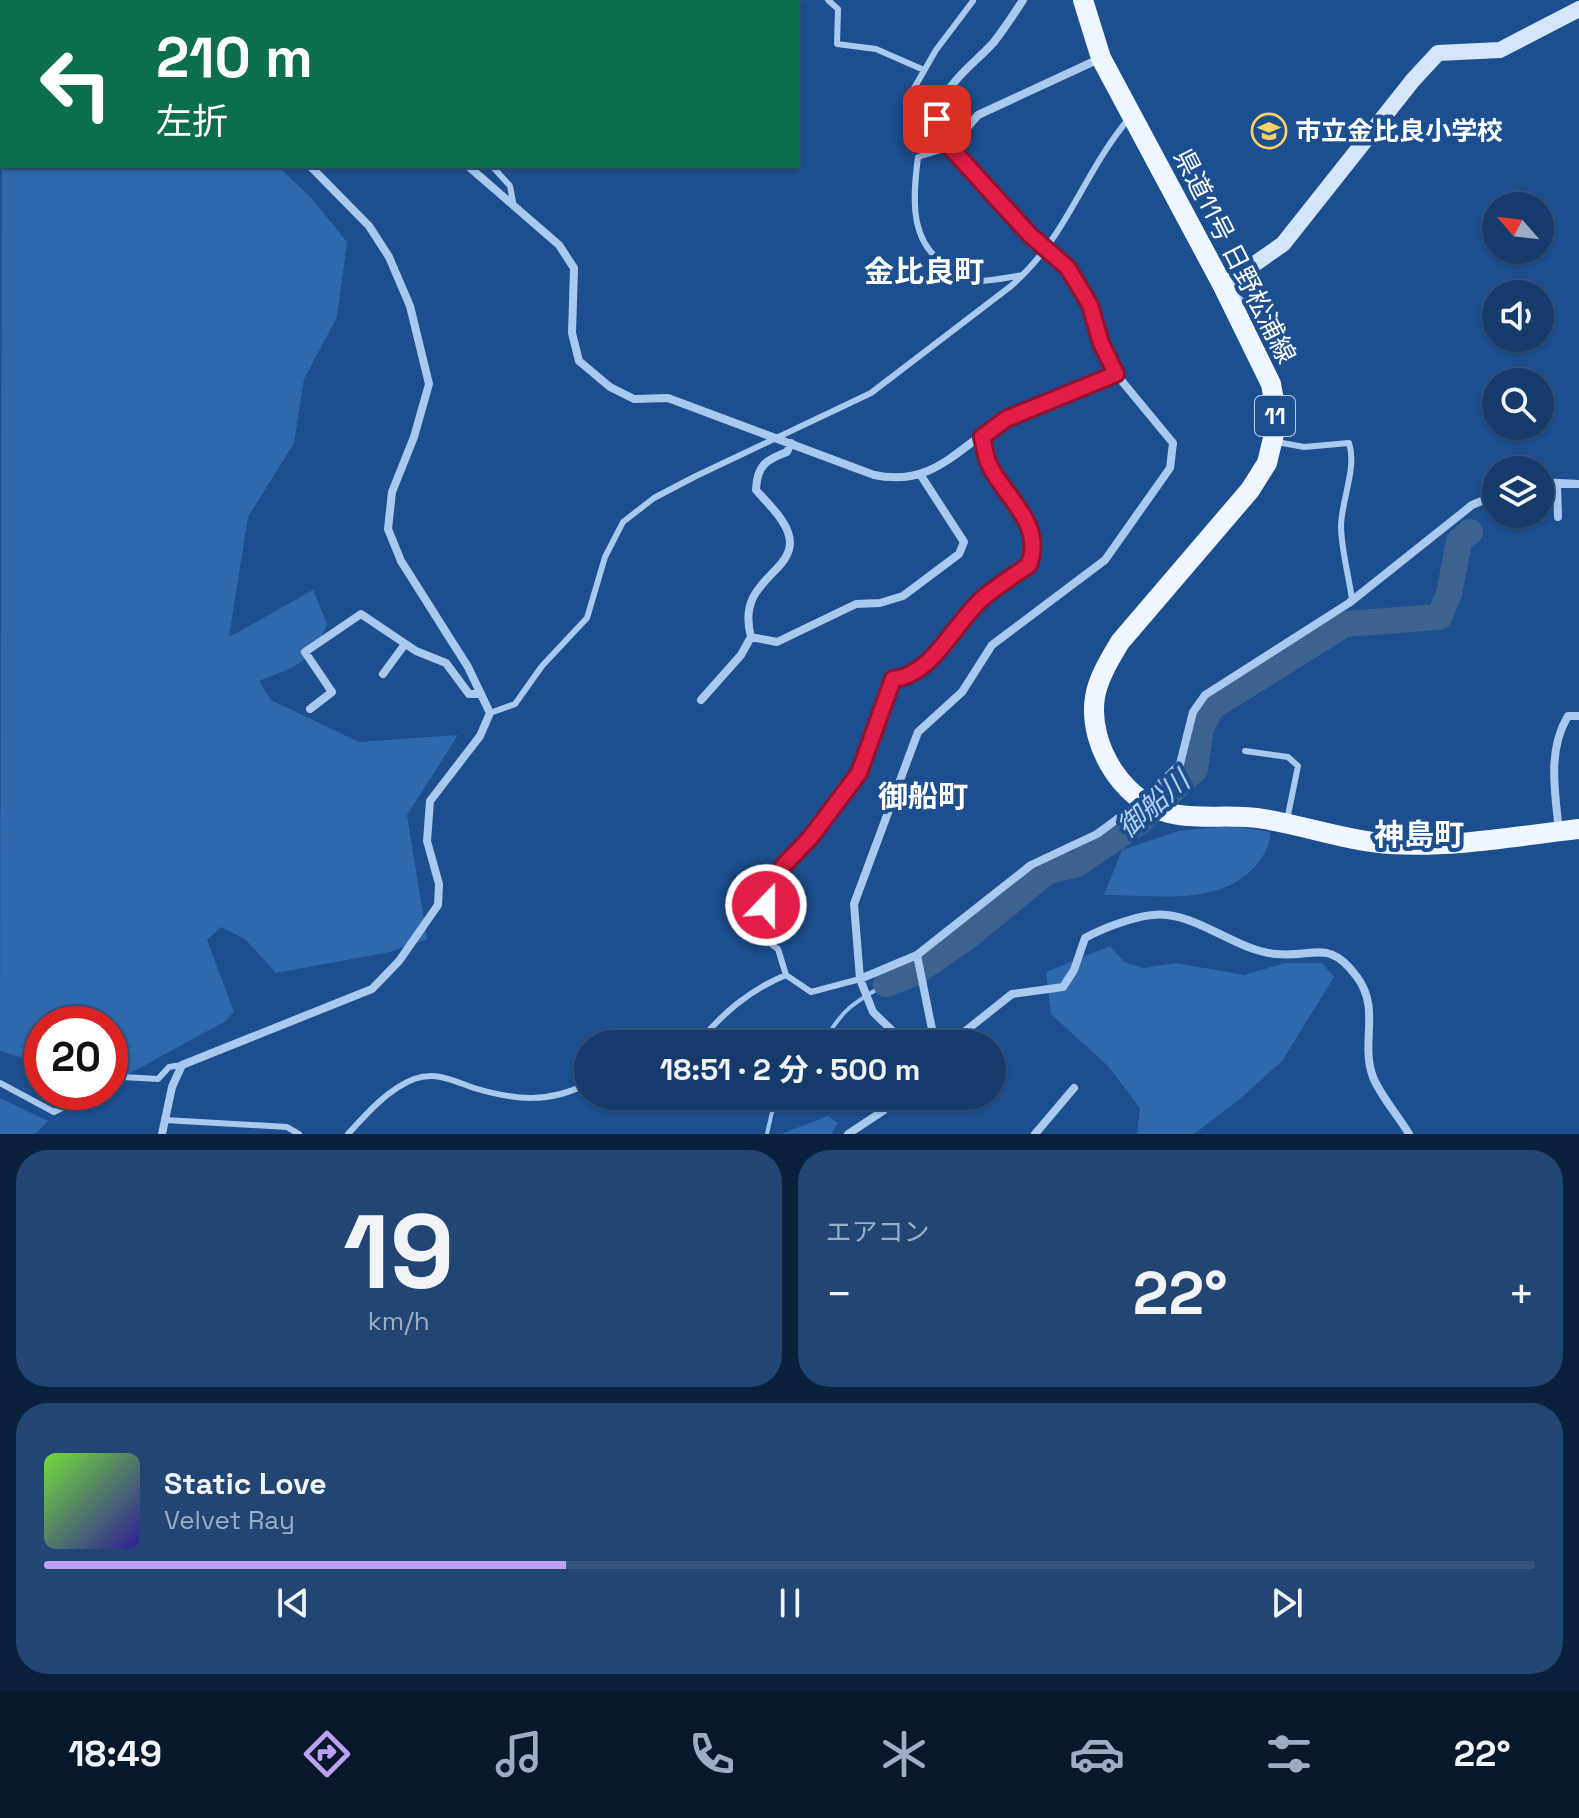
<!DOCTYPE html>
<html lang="ja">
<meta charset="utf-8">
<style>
:root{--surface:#143b6b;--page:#214673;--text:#f1f3f6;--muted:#9dadc1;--line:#33557e;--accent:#bca0f2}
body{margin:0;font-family:"Space Grotesk","Noto Sans JP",sans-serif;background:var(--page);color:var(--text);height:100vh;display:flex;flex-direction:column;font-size:30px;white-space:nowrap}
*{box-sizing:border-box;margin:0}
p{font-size:26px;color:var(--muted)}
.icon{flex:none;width:44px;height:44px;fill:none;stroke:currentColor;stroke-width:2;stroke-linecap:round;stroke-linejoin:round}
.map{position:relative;height:1134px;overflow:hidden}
.details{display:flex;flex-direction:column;gap:16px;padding:16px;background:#0b203b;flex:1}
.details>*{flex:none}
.hud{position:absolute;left:0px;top:0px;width:800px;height:168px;box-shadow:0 2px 6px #0004,0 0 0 2px var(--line);background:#0b6e4f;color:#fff;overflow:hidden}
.needle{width:52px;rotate:298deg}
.controls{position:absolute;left:1482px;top:192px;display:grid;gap:16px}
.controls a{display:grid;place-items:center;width:72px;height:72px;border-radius:50%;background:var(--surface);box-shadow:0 2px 6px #0004,0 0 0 2px var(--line);font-size:40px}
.speed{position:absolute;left:24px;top:1006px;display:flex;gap:16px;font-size:40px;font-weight:700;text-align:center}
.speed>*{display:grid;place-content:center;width:104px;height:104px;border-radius:50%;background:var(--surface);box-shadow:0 2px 6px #0004,0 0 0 2px var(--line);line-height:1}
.speed .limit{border:12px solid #d22;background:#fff;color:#111}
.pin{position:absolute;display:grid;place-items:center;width:68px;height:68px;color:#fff;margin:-34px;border-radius:16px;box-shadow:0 4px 12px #0006}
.me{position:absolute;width:88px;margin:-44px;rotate:22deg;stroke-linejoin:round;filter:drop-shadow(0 0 6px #0008)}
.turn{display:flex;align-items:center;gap:28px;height:168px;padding:0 24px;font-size:36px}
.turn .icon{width:104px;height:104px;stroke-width:2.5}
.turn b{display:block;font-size:56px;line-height:68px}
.big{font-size:60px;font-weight:700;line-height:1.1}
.details .tile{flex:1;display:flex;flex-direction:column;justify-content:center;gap:12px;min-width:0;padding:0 28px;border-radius:32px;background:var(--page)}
.details .dial{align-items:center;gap:0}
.dial b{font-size:104px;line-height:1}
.song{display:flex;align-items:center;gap:24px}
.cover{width:96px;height:96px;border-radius:12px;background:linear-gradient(135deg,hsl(100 70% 55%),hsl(250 70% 35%))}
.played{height:8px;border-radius:4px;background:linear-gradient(90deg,var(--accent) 35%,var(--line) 35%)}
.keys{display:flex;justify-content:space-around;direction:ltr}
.heat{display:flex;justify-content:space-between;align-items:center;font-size:44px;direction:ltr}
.details .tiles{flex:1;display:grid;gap:16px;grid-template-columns:1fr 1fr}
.tile:last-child{grid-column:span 2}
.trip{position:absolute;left:574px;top:1030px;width:432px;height:80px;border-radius:40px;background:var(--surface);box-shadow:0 2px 6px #0004,0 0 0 2px var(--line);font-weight:700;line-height:80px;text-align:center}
.menu{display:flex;height:128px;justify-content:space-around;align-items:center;background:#08182b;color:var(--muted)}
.menu .icon{width:56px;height:56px}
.menu .active{color:var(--accent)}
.menu b{font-size:36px;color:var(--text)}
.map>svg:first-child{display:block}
.green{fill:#2e69ad}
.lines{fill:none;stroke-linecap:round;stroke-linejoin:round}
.stream{stroke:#9cc4f0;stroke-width:4}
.river{stroke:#3c6290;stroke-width:26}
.lane{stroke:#a9c9ee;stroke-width:6}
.street{stroke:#a9c9ee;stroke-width:8}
.secondary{stroke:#d6e6fa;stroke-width:16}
.primary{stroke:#f0f6ff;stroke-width:20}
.route-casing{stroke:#92132f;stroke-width:20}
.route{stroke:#e11d48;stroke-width:14}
.labels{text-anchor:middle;stroke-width:8;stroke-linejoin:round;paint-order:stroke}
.shield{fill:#1b4f8f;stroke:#bbcadd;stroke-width:2}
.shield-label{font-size:24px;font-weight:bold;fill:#fff}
.poi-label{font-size:26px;font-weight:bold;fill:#fff;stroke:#1b4f8f;text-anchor:start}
.street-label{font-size:26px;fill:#fff;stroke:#1b4f8f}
.water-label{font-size:28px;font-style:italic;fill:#b5d3f5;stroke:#1b4f8f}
.quarter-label{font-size:30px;font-weight:bold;fill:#fff;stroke:#1b4f8f}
</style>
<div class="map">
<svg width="1579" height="1134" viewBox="0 0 1579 1134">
<rect width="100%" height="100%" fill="#1b4f8f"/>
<path class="green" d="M0,0H150L2,2V20Z
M2,90V166H278L312,199L347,242L337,317L304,379L294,443L248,517L229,637L313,590L327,624C311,664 297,666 259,681L271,700L359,742L458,735L407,815L427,939L390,952L276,973L245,939L221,927L207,940L234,1012L224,1022L123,1077L110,1075V1024H42V1064L0,1051Z
M1231,826L1270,832C1270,845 1267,850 1260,860C1226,908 1157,895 1104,895L1122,850L1178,831Z
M1110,946L1124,962L1143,968L1176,963L1244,975L1285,963H1322L1334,977L1282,1061L1240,1099L1194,1134H1137L1140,1108L1108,1066L1051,1014L1046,972Z
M0,1098L48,1121L35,1134H0Z
M828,1116L838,1123L831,1134H781Z"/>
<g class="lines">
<path class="stream" d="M823,1044C841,1010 853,1003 886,984
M767,1134L772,1112L789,1096"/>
<path class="river" d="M886,984L915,973L967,937L1048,871L1077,864L1139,822L1195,769L1201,728L1212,707L1345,624L1439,617L1449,594L1459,541L1470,532"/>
<path class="lane" d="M828,0L838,9L837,44L876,49L924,70
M942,99L927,91L913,90L936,50L973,1
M950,147L918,157C912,203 909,249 956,271C964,275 971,281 979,281C993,281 1009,277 1023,275
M492,166L510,186L513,202
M1235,295L1254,310
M1277,442L1304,447L1349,443C1357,467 1342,499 1341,525C1341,549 1349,576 1352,600
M490,713L515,704L542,666L587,618L605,557L623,522L654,498L694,477L871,393L1011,286C1069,235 1082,174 1130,117
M1245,751L1288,757L1298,766L1287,820
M786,975L778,949L756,933L783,866L810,838L859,773L893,679L906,678L935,654L983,599L1029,565L1033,554V538L1017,502L987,461L982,437
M697,1044C722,1014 749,990 786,975L811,992L860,979
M0,1083L54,1112L94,1092
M110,1083L123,1077L158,1079L169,1067L182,1065
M165,1120L287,1127L299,1134
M348,1134C366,1114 388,1089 414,1079C437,1071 453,1081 474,1088C514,1100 550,1104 588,1083"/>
<path class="street" d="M241,2L242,0
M950,147L978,115L1099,59
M468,166L559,245L574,268L572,333L579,361L610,387L634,399L668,398L874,475C935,488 959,445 1006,419C1040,400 1080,389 1116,374
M1540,482L1579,484
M1557,483L1558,517
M751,637C736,582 789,575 790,543C790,523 768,504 756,490C757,466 765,460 787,452L791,443
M383,674L405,644
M701,700L741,655L751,637L777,642L856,604L880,603L903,596L959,554L964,542L920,474
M310,709L332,692L305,652L361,614L416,651L446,663L469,694H481
M1559,831C1555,793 1547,750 1568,716H1579
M917,955L935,1044
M860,979L917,955L1031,865L1097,834L1143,800L1180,764L1193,712L1205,695L1349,603L1472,505L1496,495
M906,1044L873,1012L860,979L854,904L918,732L962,692L992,645L1105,560L1170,468L1173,443L1116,374L1101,343L1090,305L1068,268L1030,235L941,135C929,92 969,70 994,42C1004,29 1014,14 1023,0
M949,1044L1012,994L1063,987L1074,970L1085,938C1105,927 1144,912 1167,915C1204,919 1239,951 1276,954C1314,958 1329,938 1357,977C1381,1009 1360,1043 1373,1077C1381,1097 1398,1115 1409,1134
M162,1134L172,1087L182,1065L372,989L399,961L438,905L439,884L427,841L430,801L480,736L490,713L468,667L401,561L388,529L392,492L414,437L429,384L410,306L389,257L369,226L310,166
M848,1134L883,1111L896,1096
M1035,1134L1074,1088"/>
<path class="secondary" d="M1223,286L1283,244L1413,80L1438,53L1500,50L1579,9"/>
<path class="primary" d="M1083,0L1101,58L1223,286L1271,384L1276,412L1274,434L1267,463L1250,490L1120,642C1110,659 1098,678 1095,697C1087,747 1127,809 1179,815C1207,819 1236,814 1264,819C1306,826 1348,841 1390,844C1453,848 1517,836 1579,829"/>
</g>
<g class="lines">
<g class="route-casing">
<path id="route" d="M766,905L783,866L810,838L859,773L893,679C932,676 955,622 983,598C997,586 1013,576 1029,565C1045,522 1003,497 988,462C985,454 984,445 982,437L1006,419L1116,374L1101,343L1090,305L1068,268L1030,235L950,147L941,135L937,119"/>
</g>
<use href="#route" class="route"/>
</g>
<defs>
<g id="school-ring" transform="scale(1.8)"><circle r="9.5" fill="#1b4f8f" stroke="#ffd166" stroke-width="1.5"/><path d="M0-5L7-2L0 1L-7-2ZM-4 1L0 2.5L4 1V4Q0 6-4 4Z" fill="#ffd166"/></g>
</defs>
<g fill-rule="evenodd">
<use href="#school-ring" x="1269" y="131"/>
</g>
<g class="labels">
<rect class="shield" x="1255" y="396" width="40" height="40" rx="6"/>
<g class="shield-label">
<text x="1275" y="424">11</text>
</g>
<g class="poi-label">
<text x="1295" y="140">市立金比良小学校</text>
</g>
<g class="street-label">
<text transform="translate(1235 256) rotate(63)" y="9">県道11号 日野松浦線</text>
</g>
<g class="water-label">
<text transform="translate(1153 804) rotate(-41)" y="10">御船川</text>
</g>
<g class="quarter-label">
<text x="924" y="282">金比良町</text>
<text x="923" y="807">御船町</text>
<text x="1419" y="845">神島町</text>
</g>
</g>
</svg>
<div class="controls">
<a><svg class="needle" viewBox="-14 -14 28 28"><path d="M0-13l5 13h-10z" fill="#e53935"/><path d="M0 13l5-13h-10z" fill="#9dadc1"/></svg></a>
<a><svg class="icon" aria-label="sound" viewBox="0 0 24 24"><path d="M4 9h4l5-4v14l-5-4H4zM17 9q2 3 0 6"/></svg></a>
<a><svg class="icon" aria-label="search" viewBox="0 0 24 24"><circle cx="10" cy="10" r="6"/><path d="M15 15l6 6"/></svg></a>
<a><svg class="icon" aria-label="layers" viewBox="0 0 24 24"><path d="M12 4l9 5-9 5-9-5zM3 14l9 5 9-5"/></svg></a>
</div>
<div class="speed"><div class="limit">20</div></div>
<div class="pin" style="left:937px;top:119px;background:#d93025"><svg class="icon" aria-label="arrive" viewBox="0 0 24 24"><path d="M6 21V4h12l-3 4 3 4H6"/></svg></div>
<svg class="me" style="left:766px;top:905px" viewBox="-20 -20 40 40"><circle r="17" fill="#e11d48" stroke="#fff" stroke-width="3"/><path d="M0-11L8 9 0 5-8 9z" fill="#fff"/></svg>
<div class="trip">18:51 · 2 分 · 500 m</div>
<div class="hud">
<div class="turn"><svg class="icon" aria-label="left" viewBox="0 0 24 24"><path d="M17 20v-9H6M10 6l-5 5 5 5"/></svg><div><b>210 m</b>左折</div></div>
</div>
</div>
<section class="details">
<div class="tiles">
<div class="tile dial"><b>19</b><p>km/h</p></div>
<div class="tile"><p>エアコン</p>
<div class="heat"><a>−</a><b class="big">22°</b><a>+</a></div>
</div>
<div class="tile">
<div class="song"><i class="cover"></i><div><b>Static Love</b><p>Velvet Ray</p></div></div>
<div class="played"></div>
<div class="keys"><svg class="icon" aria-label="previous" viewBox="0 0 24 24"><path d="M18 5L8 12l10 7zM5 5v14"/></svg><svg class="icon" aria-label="pause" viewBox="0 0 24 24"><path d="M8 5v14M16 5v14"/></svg><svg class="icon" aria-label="next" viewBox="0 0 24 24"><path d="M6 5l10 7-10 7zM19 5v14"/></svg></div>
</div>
</div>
</section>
<nav class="menu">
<b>18:49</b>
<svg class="icon active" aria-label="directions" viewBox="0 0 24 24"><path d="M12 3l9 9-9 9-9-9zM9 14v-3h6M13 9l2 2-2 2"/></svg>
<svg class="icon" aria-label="music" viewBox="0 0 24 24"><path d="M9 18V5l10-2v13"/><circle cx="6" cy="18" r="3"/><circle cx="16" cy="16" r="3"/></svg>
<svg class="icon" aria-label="phone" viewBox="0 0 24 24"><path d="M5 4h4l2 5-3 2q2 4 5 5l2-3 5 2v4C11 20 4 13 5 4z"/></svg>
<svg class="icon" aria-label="climate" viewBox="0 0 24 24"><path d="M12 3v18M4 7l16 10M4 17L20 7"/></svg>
<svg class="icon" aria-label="car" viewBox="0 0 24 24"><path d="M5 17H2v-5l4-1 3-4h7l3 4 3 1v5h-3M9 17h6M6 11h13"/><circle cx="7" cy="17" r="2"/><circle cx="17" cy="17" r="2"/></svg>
<svg class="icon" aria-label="filters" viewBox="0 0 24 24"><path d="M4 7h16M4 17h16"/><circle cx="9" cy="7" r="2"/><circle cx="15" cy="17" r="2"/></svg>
<b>22°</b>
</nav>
